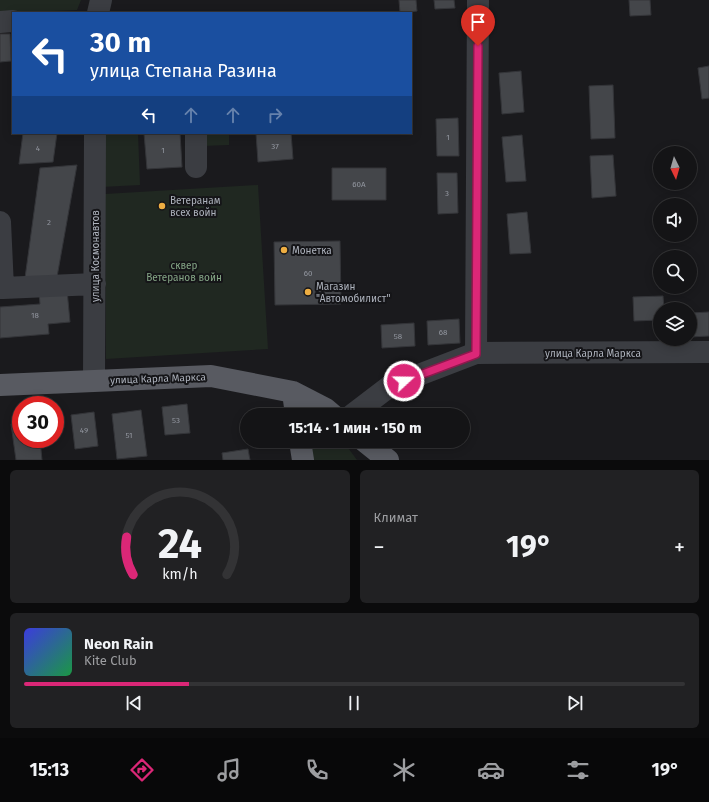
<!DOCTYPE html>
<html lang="ru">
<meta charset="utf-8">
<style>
:root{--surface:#141416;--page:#212123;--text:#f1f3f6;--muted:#9d9ea1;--line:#333335;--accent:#db2777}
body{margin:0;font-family:"Fira Sans",sans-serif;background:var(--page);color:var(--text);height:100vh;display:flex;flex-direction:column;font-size:15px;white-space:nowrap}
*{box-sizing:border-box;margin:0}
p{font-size:13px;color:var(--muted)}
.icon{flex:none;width:22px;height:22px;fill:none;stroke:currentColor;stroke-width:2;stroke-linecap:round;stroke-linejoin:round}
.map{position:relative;height:460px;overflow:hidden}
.details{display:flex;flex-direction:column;gap:10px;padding:10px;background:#0b0b0c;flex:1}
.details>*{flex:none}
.hud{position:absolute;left:12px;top:12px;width:400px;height:122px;border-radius:0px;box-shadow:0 2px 10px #0003,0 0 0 1px var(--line);background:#1a4fa0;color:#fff;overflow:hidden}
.needle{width:26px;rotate:175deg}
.controls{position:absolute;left:653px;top:146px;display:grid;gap:8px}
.controls a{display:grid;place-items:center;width:44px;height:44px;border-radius:50%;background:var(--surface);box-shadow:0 2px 10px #0003,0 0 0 1px var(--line);font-size:20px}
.speed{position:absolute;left:12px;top:396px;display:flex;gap:8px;font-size:20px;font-weight:700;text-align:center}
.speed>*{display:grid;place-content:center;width:52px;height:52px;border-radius:50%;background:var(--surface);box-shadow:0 2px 10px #0003,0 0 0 1px var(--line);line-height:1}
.speed .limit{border:6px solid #d22;background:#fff;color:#111}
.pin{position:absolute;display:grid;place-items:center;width:34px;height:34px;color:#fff;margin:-41px -17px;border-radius:50% 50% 50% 0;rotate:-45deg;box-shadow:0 0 4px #0007}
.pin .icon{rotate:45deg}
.me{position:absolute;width:44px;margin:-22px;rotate:69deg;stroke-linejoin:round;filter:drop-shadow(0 0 3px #0008)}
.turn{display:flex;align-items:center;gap:14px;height:84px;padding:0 12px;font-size:18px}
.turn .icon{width:52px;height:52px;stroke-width:2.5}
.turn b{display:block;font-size:28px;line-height:34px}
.lanes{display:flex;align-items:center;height:38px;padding:0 12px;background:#0003;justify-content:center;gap:20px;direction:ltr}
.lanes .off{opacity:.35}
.big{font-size:30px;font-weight:700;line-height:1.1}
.details .widget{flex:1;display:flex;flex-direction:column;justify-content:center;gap:6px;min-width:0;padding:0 14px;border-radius:6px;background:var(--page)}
.details .dial{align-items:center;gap:0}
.dial svg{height:104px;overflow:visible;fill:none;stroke:var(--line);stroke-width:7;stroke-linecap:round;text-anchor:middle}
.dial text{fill:var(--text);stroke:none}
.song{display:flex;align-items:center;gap:12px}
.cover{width:48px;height:48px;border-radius:6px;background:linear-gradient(135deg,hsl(240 70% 55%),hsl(140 70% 35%))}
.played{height:4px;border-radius:2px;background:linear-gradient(90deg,var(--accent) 25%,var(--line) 25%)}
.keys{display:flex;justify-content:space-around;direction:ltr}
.heat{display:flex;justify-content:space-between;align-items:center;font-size:22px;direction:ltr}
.details .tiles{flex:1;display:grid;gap:10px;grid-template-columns:1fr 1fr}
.widget:last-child{grid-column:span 2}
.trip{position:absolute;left:240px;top:408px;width:230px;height:40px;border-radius:20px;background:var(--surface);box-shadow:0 2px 10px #0003,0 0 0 1px var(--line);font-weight:700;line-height:40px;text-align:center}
.tabs{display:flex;height:64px;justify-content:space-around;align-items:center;background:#080809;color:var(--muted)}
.tabs .icon{width:28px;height:28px}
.tabs .selected{color:var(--accent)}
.tabs b{font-size:18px;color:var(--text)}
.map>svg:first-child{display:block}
.green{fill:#202821}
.building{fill:#44464a;stroke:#343539}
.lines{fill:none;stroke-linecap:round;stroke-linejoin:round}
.minor{stroke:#3b3d42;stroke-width:22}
.major{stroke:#585a61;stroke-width:22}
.route-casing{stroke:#8e194d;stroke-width:10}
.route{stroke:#db2777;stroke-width:7}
.poi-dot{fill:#eeae42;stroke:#151518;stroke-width:1.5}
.labels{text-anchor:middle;stroke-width:4;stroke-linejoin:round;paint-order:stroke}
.number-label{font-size:8px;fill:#9397a0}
.poi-label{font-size:10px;fill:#adb2bc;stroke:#151518;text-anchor:start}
.street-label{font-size:10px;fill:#adb2bc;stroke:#151518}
.park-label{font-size:10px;fill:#85a686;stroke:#151518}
</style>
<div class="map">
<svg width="709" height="460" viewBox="0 0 709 460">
<rect width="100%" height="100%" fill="#1a1a1d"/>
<path class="green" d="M0,0H81L77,10L0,13Z
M100,133H138L140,185L101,187Z
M203,133H229V145L203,146Z
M258,185L268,349L106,359L105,194Z
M304,441H343L357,460H307Z"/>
<path class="building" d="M399,0H416L417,11L400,13Z
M434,0H454L455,8L435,9Z
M629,0H650L651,15L630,16Z
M0,34H10L11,61L0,62Z
M709,66V98L702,99L698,68Z
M521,71L524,112L502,114L499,73Z
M613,85L615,138L591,139L589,86Z
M458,118L459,156H437L436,119Z
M23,133H57L53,162L19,164Z
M144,133H180L182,167L147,169Z
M256,133H291L293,159L258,162Z
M522,135L526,181L506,182L502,137Z
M613,155L616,196L592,198L590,156Z
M77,165L57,277L25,278L40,168Z
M332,168H386V200H332Z
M437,173H457L458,213L438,214Z
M527,212L531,253L510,254L507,214Z
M340,241L341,304L275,305L274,242Z
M67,290L70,322L48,324L49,334L0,338V307L40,304L39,292Z
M663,296L664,309H660V320L634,321L633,297Z
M709,312V336L690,337V313Z
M459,319L460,343L428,345L427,321Z
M414,323L415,346L382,348L381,325Z
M187,404L190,433L165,435L162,407Z
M141,410L147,456L117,459L112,414Z
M421,410V415H399V411Z
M94,412L98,446L75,449L71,415Z
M21,422V439H40L42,460H16L11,424Z
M248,449L250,460H223L222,453Z"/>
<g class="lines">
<path class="minor" d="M98,13L101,0
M0,22L13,21
M196,133V167
M0,222L3,288H0
M3,288L95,284
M476,353L709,352
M94,380L95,133
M352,415L390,386L476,353L478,0"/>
<path class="major" d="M0,385L211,376L293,392L326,409L333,415
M293,392L296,415
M300,441L303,460
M364,441L388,460"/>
</g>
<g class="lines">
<g class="route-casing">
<path id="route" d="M404,381L476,354L478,46"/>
</g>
<use href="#route" class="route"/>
</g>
<g class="poi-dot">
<circle cx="162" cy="206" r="4"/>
<circle cx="284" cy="250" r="4"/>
<circle cx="308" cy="292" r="4"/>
</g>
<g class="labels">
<g class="number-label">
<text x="448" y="140">1</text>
<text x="275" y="149">37</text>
<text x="38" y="151">4</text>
<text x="163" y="153">1</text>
<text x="359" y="187">60А</text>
<text x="447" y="196">3</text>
<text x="49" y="225">2</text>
<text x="308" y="276">60</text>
<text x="35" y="318">18</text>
<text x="443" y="335">68</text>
<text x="398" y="339">58</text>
<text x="176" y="423">53</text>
<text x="84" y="433">49</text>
<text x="129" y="438">51</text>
</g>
<g class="poi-label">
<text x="170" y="204">Ветеранам<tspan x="170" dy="12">всех войн</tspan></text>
<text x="292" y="254">Монетка</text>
<text x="316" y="290">Магазин<tspan x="316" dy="12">"Автомобилист"</tspan></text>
</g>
<g class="street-label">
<text transform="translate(95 256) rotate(-90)" y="4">улица Космонавтов</text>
<text x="593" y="357">улица Карла Маркса</text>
<text transform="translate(158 378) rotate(-2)" y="4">улица Карла Маркса</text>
</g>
<g class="park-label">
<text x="184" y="269">сквер<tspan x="184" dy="12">Ветеранов войн</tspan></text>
</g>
</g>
</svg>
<div class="controls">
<a><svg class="needle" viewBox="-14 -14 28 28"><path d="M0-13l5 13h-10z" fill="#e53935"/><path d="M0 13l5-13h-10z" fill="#9d9ea1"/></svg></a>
<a><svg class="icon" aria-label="sound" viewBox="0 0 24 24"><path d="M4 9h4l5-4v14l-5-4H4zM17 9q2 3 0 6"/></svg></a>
<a><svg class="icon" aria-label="search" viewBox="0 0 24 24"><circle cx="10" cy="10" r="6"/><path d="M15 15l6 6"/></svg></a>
<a><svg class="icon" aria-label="layers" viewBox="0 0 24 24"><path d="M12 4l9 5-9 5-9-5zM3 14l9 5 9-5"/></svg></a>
</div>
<div class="speed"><div class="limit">30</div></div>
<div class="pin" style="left:478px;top:46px;background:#d93025"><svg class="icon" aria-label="arrive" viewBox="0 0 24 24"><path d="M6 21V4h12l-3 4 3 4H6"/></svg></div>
<svg class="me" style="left:404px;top:381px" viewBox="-20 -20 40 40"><circle r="17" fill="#db2777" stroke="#fff" stroke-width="3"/><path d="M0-11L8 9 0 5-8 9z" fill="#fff"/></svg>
<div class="trip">15:14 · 1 мин · 150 m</div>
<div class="hud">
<div class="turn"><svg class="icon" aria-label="left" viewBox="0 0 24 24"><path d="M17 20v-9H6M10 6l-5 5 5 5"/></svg><div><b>30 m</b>улица Степана Разина</div></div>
<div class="lanes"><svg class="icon" aria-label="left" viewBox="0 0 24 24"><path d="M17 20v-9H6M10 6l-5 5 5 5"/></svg><svg class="icon off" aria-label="ahead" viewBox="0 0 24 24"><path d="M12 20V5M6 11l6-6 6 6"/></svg><svg class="icon off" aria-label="ahead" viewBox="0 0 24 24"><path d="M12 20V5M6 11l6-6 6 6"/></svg><svg class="icon off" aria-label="right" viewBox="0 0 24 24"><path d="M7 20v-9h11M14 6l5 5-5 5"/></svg></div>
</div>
</div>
<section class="details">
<div class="tiles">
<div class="widget dial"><svg viewBox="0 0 100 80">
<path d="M14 69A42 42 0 1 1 86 69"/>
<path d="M14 69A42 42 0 0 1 9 40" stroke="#db2777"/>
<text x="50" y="56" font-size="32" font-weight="700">24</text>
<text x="50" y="72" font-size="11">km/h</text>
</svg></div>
<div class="widget"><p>Климат</p>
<div class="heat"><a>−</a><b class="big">19°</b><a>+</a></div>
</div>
<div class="widget">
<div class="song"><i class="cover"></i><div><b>Neon Rain</b><p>Kite Club</p></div></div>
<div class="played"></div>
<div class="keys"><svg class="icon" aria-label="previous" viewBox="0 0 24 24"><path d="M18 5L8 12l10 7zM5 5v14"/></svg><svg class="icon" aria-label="pause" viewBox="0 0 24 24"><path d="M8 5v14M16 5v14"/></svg><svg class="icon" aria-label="next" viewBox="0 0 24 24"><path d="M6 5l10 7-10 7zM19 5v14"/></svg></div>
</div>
</div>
</section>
<nav class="tabs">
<b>15:13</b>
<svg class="icon selected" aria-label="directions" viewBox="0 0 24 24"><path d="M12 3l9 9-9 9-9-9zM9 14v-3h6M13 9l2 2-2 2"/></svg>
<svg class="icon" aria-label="music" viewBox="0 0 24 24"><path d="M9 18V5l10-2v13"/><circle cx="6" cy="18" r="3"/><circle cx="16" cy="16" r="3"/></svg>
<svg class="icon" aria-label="phone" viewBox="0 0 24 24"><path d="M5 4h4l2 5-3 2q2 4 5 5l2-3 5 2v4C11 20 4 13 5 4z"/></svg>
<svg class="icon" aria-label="climate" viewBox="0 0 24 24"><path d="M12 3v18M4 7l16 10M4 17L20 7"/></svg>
<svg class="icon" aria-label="car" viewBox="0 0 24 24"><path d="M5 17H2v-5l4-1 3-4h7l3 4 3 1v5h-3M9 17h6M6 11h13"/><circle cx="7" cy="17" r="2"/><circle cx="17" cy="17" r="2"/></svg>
<svg class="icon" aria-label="filters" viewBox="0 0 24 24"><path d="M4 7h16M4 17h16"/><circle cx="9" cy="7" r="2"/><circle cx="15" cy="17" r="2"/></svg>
<b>19°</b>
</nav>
